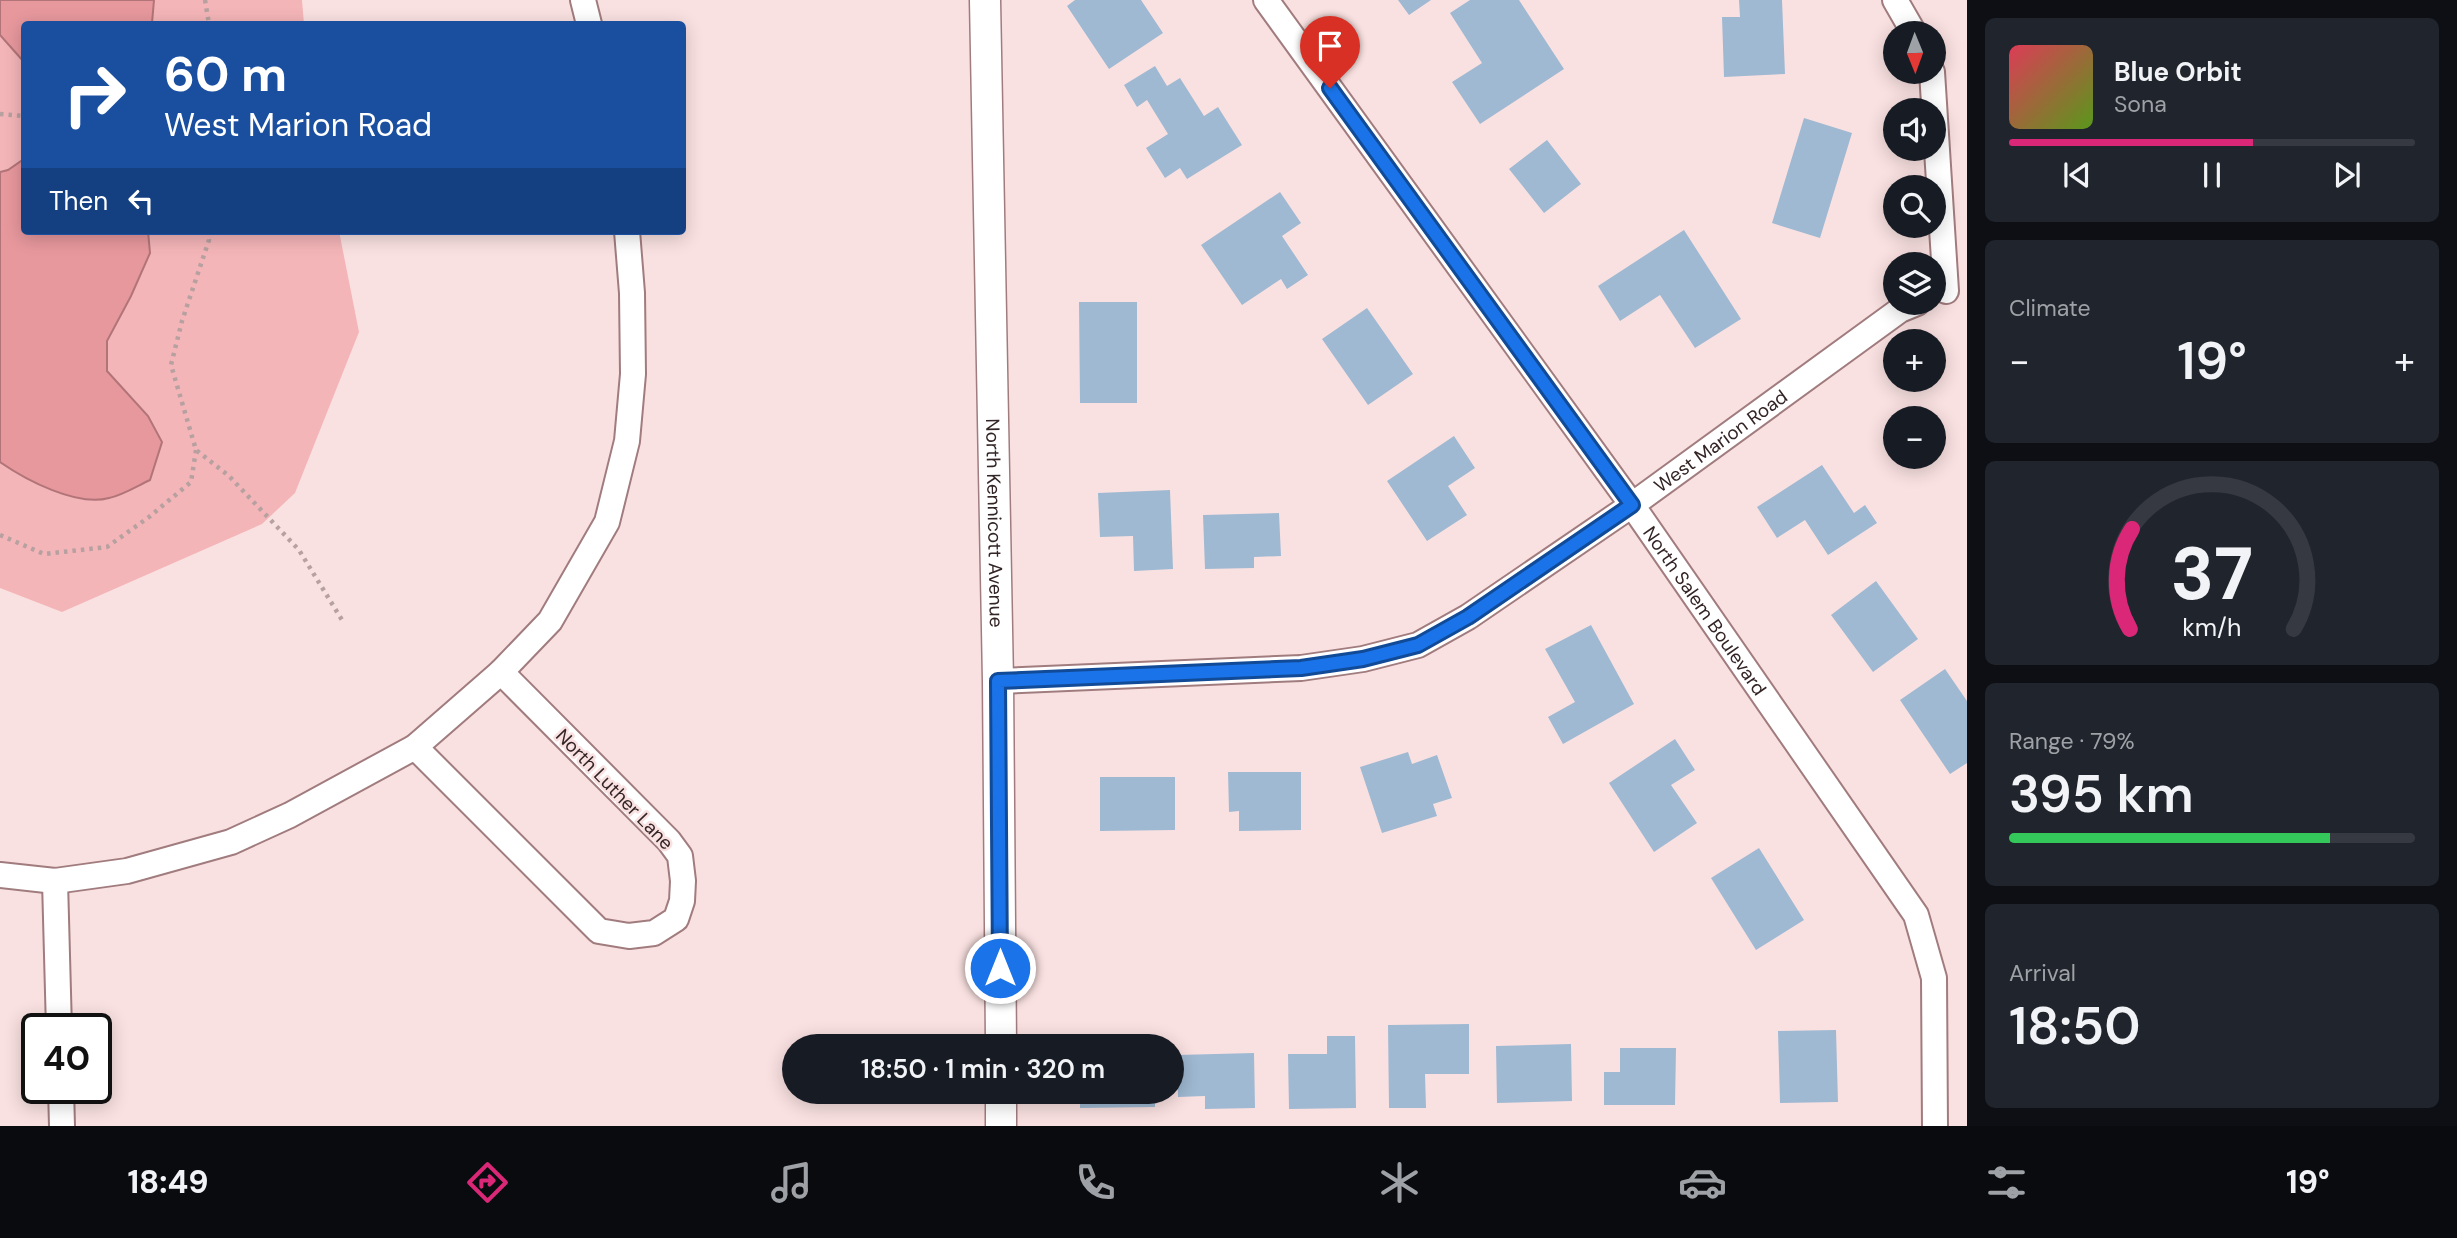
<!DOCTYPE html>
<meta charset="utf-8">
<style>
:root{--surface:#171b24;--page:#20242c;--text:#f1f3f6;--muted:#9ea1a6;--line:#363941;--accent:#db2777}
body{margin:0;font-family:"DM Sans",sans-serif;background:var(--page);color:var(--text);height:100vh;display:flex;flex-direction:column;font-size:26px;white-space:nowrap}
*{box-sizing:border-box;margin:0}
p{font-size:23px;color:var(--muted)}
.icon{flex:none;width:38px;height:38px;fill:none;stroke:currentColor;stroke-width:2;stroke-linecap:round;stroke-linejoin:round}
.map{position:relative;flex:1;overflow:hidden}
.details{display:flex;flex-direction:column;gap:18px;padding:18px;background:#0d0f14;width:490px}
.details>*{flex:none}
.banner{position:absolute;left:21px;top:21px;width:665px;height:214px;border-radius:7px;box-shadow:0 4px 18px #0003;background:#1a4fa0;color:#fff;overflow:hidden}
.needle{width:46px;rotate:179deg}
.fabs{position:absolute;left:1883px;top:21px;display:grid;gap:14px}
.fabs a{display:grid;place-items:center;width:63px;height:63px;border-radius:50%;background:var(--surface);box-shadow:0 4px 18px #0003;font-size:35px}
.speed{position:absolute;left:21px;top:1013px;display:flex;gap:14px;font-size:35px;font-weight:700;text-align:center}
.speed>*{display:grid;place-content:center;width:91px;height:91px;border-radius:50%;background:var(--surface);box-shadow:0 4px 18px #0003;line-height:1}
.speed .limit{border:4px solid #111;border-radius:10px;background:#fff;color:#111}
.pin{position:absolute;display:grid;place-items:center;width:60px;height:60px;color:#fff;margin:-72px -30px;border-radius:50% 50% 50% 0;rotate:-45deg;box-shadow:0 0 7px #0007}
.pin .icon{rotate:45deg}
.me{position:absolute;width:77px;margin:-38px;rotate:0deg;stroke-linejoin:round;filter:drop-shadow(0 0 5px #0008)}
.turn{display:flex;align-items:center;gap:24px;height:147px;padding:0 28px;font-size:32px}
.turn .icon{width:91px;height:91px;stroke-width:2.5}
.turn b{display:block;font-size:49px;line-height:60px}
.then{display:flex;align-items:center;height:66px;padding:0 28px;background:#0003;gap:14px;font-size:26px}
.big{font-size:52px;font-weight:600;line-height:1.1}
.details .card{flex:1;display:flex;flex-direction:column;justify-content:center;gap:10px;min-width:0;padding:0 24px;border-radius:10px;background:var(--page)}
.details .dial{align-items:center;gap:0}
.dial svg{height:182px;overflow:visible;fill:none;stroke:var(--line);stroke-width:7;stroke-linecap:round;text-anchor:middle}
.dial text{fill:var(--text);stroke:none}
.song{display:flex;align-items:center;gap:21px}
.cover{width:84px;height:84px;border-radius:10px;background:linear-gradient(135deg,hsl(350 70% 55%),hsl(90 70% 35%))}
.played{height:7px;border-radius:4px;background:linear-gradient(90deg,var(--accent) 60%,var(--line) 60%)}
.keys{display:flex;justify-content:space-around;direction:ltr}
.heat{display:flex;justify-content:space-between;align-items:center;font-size:38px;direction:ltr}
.charge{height:10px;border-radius:5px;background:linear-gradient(90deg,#34c759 79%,var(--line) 0)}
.trip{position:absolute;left:782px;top:1034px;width:402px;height:70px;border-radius:35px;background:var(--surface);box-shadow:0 4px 18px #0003;font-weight:600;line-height:70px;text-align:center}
.dock{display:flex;height:112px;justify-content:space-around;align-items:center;background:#090b0e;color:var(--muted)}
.dock .icon{width:49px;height:49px}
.dock .active{color:var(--accent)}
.dock b{font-size:32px;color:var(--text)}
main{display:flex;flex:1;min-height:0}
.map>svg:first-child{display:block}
.green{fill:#f4b5b8}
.water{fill:#e7989d;stroke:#b17579;stroke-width:2}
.building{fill:#9fb9d2}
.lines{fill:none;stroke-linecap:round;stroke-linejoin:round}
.minor-casing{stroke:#a17c7e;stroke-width:28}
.tertiary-casing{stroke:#a17c7e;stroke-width:33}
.path{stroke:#b6a0a0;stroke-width:4.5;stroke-dasharray:3.5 5;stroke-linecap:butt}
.minor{stroke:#fff;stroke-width:24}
.tertiary{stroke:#fff;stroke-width:30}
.route-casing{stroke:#114b97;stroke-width:18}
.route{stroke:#1a73e8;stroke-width:12}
.labels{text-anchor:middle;stroke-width:5;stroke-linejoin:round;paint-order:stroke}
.street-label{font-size:19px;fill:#332425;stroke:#fae1e1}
</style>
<main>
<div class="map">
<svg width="1967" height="1126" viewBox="0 0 1967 1126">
<rect width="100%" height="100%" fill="#fae1e1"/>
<path class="green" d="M0,0H302L304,24H24V231H339L359,332L295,493L262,524L62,612L0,588Z"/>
<path class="water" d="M0,0H154L152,23L151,24H24V62L0,35Z
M24,159V231H148L150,253L131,296L107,341V371L148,416L162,442L150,480C137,486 123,495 109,498C77,507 26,480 0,462V172L8,170Z"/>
<path class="building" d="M1075,0H1141L1163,33L1109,69L1067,6Z
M1398,0H1431L1409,15Z
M1470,0H1519L1564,69L1480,124L1452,82L1482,63L1450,13Z
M1739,0H1782L1785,74L1724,77L1722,17H1740Z
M1155,66L1167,86L1180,78L1204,116L1218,107L1242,145L1187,179L1180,168L1165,178L1146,148L1168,134L1147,100L1137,107L1124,85Z
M1804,118L1852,133L1820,238L1772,223Z
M1547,140L1581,184L1544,213L1509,169Z
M1280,192L1301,223L1282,236L1308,275L1287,289L1281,279L1242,305L1201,245Z
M1684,230L1741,319L1695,348L1660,295L1620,321L1598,286Z
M1079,302H1137V403H1080Z
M1367,308L1413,374L1368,405L1322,339Z
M1454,436L1475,468L1448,486L1467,515L1427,541L1387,481Z
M1822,465L1854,513L1865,505L1877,523L1828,555L1805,520L1777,538L1757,507Z
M1170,490L1173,569L1134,571L1133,536L1100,537L1098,493Z
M1279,513L1281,556L1254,557V568L1205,569L1203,515Z
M1876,581L1918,639L1873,672L1831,615Z
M1591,625L1634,704L1563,744L1548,717L1575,702L1545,649Z
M1945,669L1967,701V763L1950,774L1900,700Z
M1675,739L1695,770L1671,785L1697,823L1654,852L1609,783Z
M1408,752L1412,764L1437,755L1452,798L1433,804L1437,816L1382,833L1360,767Z
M1228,772H1301V830L1239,831V811L1229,812Z
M1100,777H1175V830L1100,831Z
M1759,848L1804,920L1756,950L1711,878Z
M1469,1024V1074H1425L1426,1108H1389L1388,1025Z
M1836,1030L1838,1102L1780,1103L1778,1031Z
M1327,1036H1355L1356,1108L1289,1109L1288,1054H1327Z
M1571,1044L1572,1101L1497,1103L1496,1046Z
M1620,1048H1676L1675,1105H1604V1072H1620Z
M1254,1053L1255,1108L1205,1109V1096L1178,1097L1177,1055Z
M1080,1092H1155V1107L1080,1108Z"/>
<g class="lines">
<g class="minor-casing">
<g id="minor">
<path d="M583,0L589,24"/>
<path id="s1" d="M1266,0L1632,505L1916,915L1934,978L1935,1126"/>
<path d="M1895,0L1914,33"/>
<path d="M1932,72L1946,291"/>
<path id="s2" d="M998,681L1301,668L1363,659L1418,645L1468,617L1632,505L1900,310L1917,303"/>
<path d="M415,747L599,931L629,936L654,933L676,919L682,901L683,881L680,856L669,841L501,672"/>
<path d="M0,875L55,881L127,871L231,842L290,815L415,747L501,672L550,621L607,522L627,441L633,374L632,293L627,231"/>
<path d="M55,881L59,1029"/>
<path d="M61,1088L62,1126"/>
</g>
</g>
<g class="tertiary-casing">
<g id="tertiary">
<path id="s3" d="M985,0L998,681L1001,1046"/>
<path d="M1001,1092V1126"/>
</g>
</g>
<path class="path" d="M205,0L209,24
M0,114L24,116
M207,231L209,240L182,321L171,365L196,450L229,476L299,550L342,620
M0,535L44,554L107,547L149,517L191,482L196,450"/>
<use href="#minor" class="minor"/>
<use href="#tertiary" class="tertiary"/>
</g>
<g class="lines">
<g class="route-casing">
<path id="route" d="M1000,968L998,681L1301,668L1363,659L1418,645L1468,617L1632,505L1330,88"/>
</g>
<use href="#route" class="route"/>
</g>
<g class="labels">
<g class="street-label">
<text dy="7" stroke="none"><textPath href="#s2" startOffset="788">West Marion Road</textPath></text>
<text dy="7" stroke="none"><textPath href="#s3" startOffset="523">North Kennicott Avenue</textPath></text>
<text dy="7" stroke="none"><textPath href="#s1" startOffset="752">North Salem Boulevard</textPath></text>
<text transform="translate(615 789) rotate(46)" y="7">North Luther Lane</text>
</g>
</g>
</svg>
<div class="fabs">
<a><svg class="needle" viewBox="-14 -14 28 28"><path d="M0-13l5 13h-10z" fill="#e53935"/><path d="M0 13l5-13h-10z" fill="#9ea1a6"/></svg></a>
<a><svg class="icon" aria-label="sound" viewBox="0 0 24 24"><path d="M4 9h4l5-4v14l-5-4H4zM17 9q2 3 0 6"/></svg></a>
<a><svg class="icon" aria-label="search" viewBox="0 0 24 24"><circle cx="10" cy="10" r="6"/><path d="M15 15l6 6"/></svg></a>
<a><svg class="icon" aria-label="layers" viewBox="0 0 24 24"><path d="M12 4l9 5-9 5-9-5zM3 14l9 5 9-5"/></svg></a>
<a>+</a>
<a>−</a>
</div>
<div class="speed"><div class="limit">40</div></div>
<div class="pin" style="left:1330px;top:88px;background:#d93025"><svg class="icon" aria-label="arrive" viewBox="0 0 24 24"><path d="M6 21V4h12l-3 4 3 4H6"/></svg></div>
<svg class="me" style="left:1000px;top:968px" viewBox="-20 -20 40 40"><circle r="17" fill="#1a73e8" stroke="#fff" stroke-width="3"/><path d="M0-11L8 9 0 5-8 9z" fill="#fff"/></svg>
<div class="trip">18:50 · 1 min · 320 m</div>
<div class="banner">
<div class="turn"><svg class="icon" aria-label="right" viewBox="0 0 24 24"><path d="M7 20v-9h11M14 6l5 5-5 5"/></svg><div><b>60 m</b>West Marion Road</div></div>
<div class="then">Then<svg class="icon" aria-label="left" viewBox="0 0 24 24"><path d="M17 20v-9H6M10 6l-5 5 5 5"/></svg></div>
</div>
</div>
<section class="details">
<div class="card">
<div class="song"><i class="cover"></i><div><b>Blue Orbit</b><p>Sona</p></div></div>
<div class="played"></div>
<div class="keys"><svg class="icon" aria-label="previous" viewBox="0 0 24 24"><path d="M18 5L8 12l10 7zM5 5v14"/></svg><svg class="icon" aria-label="pause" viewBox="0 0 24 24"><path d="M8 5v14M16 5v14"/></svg><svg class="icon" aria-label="next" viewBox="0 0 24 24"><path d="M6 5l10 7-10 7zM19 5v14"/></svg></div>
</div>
<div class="card"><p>Climate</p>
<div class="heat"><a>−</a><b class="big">19°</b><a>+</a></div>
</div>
<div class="card dial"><svg viewBox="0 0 100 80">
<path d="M14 69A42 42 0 1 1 86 69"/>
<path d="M14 69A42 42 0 0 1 15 25" stroke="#db2777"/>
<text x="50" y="56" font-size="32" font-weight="700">37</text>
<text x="50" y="72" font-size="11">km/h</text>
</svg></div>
<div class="card"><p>Range · 79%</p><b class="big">395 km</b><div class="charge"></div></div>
<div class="card"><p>Arrival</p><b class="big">18:50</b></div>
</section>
</main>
<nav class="dock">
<b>18:49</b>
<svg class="icon active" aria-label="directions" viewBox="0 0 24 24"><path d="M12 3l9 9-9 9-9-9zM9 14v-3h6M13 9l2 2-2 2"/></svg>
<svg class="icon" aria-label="music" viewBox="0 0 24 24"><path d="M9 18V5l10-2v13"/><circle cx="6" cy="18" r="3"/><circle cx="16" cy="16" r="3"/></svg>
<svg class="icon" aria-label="phone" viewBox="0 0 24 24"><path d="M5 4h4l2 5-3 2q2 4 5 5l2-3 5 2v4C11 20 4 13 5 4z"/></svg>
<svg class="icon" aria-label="climate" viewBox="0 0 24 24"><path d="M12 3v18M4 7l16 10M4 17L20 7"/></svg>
<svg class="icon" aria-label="car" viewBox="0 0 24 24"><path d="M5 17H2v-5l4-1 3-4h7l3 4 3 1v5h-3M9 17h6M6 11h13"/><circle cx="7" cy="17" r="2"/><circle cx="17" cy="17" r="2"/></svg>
<svg class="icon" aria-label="filters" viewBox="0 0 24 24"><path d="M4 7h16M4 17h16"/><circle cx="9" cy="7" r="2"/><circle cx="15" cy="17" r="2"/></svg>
<b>19°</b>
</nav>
